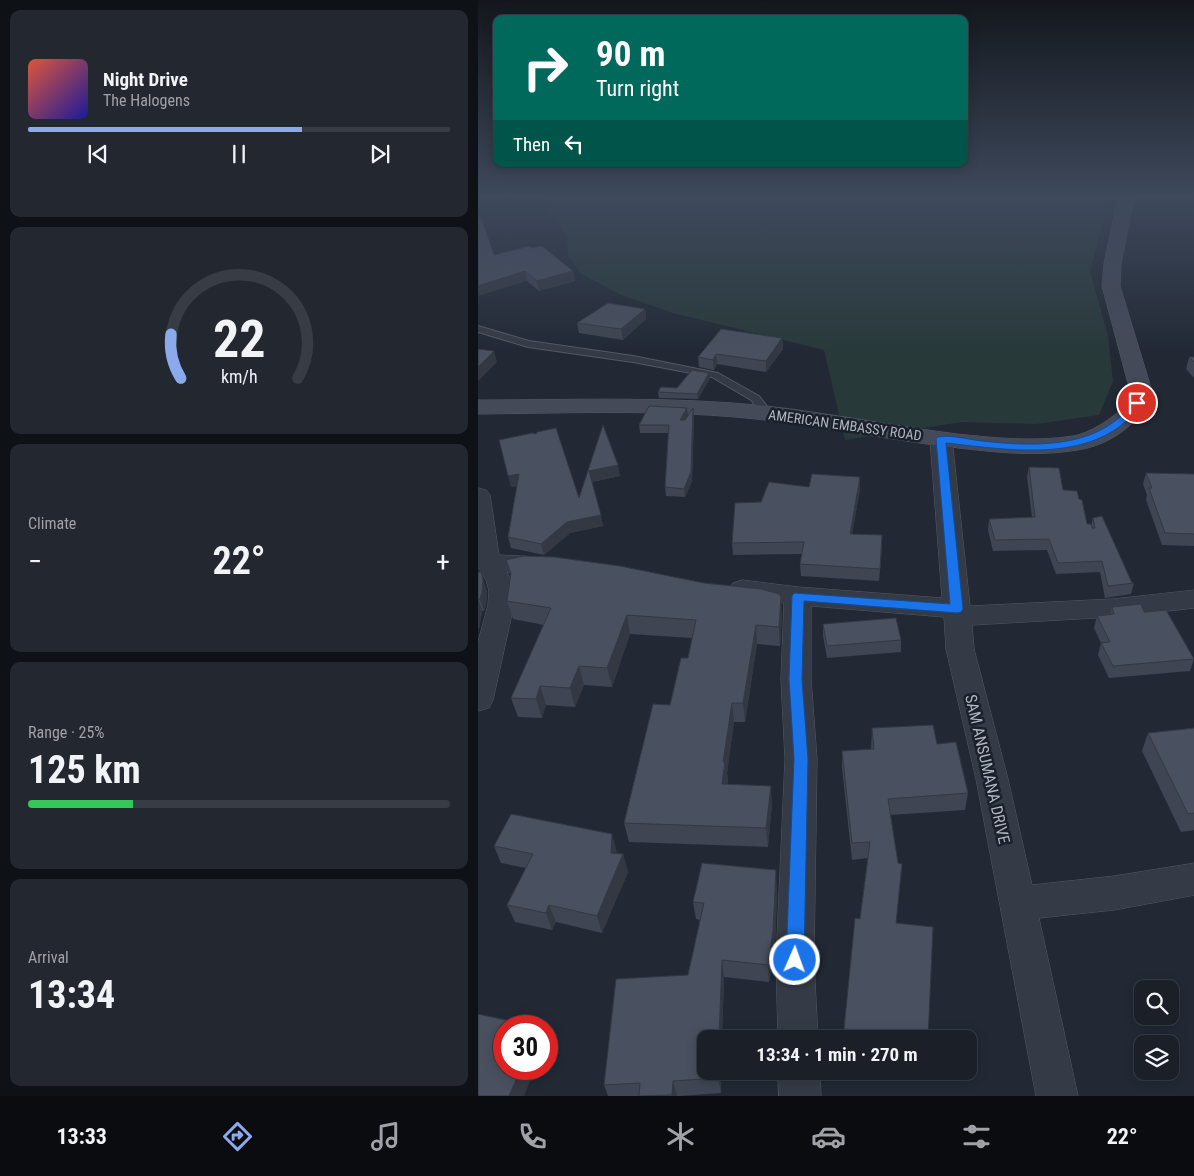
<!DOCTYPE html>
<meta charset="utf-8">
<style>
:root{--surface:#1a1f28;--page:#232730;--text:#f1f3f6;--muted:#9fa2a8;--line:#383d45;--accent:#8baaec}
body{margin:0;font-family:"Roboto Condensed",sans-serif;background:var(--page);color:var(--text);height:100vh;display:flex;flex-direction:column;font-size:19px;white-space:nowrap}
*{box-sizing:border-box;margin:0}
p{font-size:16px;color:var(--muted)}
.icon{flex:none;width:28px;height:28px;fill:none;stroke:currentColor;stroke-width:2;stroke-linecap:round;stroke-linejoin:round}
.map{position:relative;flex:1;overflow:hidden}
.drawer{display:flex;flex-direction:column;gap:10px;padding:10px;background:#0e1116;width:478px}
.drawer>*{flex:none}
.banner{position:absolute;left:15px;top:15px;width:475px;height:152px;border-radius:10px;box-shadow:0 2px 12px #0003,0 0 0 1px var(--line);background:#00695c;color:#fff;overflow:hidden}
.controls{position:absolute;left:656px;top:980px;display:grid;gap:10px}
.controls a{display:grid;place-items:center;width:45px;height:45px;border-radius:10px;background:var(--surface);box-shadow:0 2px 12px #0003,0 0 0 1px var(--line);font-size:25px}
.speed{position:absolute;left:15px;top:1015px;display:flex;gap:10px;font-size:25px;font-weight:700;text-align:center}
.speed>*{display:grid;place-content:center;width:65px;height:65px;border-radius:50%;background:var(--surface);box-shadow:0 2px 12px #0003,0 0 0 1px var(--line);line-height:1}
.speed .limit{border:8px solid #d22;background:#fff;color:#111}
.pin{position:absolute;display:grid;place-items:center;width:42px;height:42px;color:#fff;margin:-21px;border:2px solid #fff;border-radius:50%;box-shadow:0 1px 5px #0007}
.me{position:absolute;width:55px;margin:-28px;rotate:2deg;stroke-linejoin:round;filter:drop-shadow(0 0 4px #0008)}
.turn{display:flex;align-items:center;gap:18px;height:105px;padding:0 20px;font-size:22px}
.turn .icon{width:65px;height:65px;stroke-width:2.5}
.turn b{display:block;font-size:35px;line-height:42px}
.then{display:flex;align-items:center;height:48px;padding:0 20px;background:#0003;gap:10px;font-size:19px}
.big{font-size:38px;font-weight:700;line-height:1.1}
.drawer .tile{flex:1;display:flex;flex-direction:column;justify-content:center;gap:8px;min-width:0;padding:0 18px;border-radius:10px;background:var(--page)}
.drawer .dial{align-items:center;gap:0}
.dial svg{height:130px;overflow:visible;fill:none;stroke:var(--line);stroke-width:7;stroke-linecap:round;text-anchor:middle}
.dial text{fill:var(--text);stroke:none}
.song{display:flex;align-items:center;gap:15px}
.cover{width:60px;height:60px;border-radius:8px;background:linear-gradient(135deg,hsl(10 70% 55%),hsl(240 70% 35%))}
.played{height:5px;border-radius:2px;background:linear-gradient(90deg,var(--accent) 65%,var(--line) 65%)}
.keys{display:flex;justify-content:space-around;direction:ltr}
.heat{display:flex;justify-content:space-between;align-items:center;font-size:28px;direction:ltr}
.charge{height:8px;border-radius:4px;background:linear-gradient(90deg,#34c759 25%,var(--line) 0)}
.trip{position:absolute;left:219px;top:1030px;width:280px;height:50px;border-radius:10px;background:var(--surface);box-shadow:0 2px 12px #0003,0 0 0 1px var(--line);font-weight:700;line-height:50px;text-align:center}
.menu{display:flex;height:80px;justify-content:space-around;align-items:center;background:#0a0c10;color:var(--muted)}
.menu .icon{width:35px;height:35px}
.menu .selected{color:var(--accent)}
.menu b{font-size:22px;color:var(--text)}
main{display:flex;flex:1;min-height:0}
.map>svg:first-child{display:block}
.green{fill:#28393a}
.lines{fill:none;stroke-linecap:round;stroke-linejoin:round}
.lane-casing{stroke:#535963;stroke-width:2}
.street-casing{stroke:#535963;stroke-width:1}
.secondary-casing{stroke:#535963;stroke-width:1}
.lane{fill:#353b46;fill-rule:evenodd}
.street{fill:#353b46;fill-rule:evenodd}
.secondary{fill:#444a58;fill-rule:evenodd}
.wall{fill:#3f4552}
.shaded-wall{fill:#333842}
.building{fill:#49505f;stroke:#333842}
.route{fill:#1a73e8;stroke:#114b97}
.labels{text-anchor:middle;stroke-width:5;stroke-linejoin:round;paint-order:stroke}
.street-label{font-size:14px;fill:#b0b6c2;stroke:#1b202a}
.near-street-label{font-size:16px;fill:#b0b6c2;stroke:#1b202a}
</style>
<main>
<section class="drawer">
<div class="tile">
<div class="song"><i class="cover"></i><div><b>Night Drive</b><p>The Halogens</p></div></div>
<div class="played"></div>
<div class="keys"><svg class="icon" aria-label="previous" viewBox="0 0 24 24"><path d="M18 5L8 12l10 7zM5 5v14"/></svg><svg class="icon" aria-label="pause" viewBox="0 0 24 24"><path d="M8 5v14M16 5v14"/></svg><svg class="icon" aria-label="next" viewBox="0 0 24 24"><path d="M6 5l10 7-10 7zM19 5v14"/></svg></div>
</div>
<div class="tile dial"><svg viewBox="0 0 100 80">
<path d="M14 69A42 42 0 1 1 86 69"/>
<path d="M14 69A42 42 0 0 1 8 42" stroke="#8baaec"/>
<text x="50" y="56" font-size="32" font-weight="700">22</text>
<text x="50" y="72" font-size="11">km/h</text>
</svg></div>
<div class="tile"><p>Climate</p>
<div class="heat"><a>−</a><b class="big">22°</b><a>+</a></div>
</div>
<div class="tile"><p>Range · 25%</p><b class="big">125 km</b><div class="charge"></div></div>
<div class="tile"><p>Arrival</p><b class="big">13:34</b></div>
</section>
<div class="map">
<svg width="717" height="1096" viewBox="0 0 717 1096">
<rect width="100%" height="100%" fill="#222935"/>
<path class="green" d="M69,198H631L612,271L630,336L635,381L621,415L558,424L484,422L367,440L346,350L195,313L143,295L102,273L90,255L89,236L71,212Z"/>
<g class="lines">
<g class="lane-casing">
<path id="lane" d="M0,326L51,341L155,356L240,373L281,396L294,413L293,415H285L273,400L234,377L155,362L50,347L0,332Z"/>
</g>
<g class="street-casing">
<path id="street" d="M463,433L471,434L474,439L492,606L635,599L717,590V608L635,617L494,625L496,649L530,779L554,885L636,876L717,863V895L636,910L561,918L600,1096H558L498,779L468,649L466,617L333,606V679L339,759L336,961L340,1039H300L298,961L307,759L303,679L306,603L255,595L251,589L255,583L264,580L320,587L464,598L452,439L455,434Z
M0,488L8,490L12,495L21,555L63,557L72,559L76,565L72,571L63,573L29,572L37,591L36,605L15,700L11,708L0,711V642L10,605L11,591L8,580L0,567Z
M300,1071H342L343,1096H301Z"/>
</g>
<g class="secondary-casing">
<path id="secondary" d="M640,198H656L643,264L642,286L674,391C665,421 635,443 605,449C563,457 523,453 481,448C416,441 352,427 287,420C192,409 96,413 0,414V400C96,400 192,396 288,406C351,413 415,426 479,434C518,438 556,442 595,436C610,434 634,419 644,408C648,403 650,397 652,391L624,286L626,264Z"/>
</g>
<use href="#lane" class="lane"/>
<use href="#street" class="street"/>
<use href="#secondary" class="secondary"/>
</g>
<path class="wall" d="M54,248L95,271L97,281L61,291L49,281L16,255Z
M167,309L168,319L145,340L101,333L99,323Z
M304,338L305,349L288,372L239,364L236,370L221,367L220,357Z
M711,357H717V379L708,369Z
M232,378L220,399L181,398L180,392L199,388Z
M215,408L216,416L214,481L207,497L188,496L187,487L190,433H162L161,425L210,415Z
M125,425L142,476L114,482L125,526L92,533L66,555L33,548L30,537L39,486L33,487L58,434L101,498Z
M551,467L585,490L601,499L609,524L613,526L615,518L654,583H656L653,594L627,598L622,572L578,574L569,550L515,551L510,530L511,519L554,517L549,477Z
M668,473L717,474V546L684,545L668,500L669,495L665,484Z
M382,477V489L374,534L404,547L401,581L323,576L322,564L324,554L255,555L254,543L283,502L331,487Z
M28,560L304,615L302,646L279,644L267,722H256L249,773L250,781L249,784L294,804L290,847L151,842L146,823L210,658L214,638L152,634L134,687L106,685L97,707L68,705L64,718L40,717L33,698L66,625L35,619L29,601L33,576Z
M0,572L9,591L8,605L6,611H4L1,628H0Z
M634,607L666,612L716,659L712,671L631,678L620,655L623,643L616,628L619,616L632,615Z
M345,624L423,640V652L349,658L345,636Z
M394,728L459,744L490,793L487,810L412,815L382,919L390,858L374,860L364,768V751L393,749Z
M717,728V830L703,832L664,751L670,733Z
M16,846L139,852V854H145L150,872L124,933L78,922L74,930L37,922L29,905L48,868L23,863Z
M299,888L297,948L291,982L246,977L244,1039H228L243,1071V1093L202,1096H130L126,1085L210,975L222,920L218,919L215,902Z
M411,1071H448L447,1078L411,1074Z"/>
<path class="shaded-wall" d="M47,271L49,281L0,296V286Z
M95,271L97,281L61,291L59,281Z
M167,309L168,319L145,340L143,329Z
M304,338L305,349L288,372V361Z
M16,351L19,362L0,381V367Z
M238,354L239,364L236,370L235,360Z
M231,373L232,378L220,399L219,394Z
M209,408L210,416L203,428L202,420Z
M215,408L216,416L214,481L207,497L206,489Z
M140,465L142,476L113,482L111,471Z
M41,474L44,484L33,487L30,476Z
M382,477V489L372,545V534Z
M123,515L125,526L92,533L66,555L63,544L89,522Z
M3,572L9,591L8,605L6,611L2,599Z
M303,597L304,615L302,646L301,627Z
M0,599L4,611L1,628L0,625Z
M149,615L152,634L134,687L129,668Z
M278,625L279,644L267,722L265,703Z
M101,666L106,685L97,707L92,688Z
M62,686L68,705L64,718L58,699Z
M254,703L256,722L249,773L250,781L247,803L244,784L245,762Z
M293,786L294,804L290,847L288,828Z
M134,834L139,852L138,871L133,853Z
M145,854L150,872L124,933L119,916Z
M298,870L299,888L297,948L291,982L290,965Z
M71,905L78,922L74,930L68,913Z
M244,960L246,977L244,1039H241Z
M43,1069H57L46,1096H31Z
M240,1071H243V1093L240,1078Z
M195,1081L199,1096H194V1095Z"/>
<path class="building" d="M0,217H3L16,255L51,246L54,248L64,246L95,271L59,281L47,271L0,286Z
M130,303L167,309L143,329L99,323Z
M243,329L304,338L288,361L238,354L235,360L220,357Z
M0,349L16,351L0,367Z
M711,357H717V363Z
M214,370L231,373L219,394L180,392L183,387L199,388Z
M171,406L209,408L202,420H207L215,408L213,472L206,489L187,487L191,425H161Z
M125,425L140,465L111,471L123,515L89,522L63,544L30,537L41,474L30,476L21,440L54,433L58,434L59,432L78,428L101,498Z
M551,467L581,468L585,490L599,491L601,499L604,500L609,524H613L614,528H617L615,518L624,516L654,583H656L630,586L624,561L580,563L571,539L517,540L511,519L557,517Z
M668,473L717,474V534L687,533L671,488H674Z
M334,474L382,477L372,534L404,535L402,569L322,564L326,542L254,543L257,503L283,502L291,482L331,487Z
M45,556L76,557L142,566L226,583L283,589L301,594L303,597L301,627L278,625L265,703H254L245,762H247L244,784L293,786L288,828L146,823L175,704L192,705L203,658H210L218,620L149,615L129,668L101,666L92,688L62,686L58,699L33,698L73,608L29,601L33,573L28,560Z
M0,572H3L5,579L4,593L2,599H0Z
M663,604L666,612L688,610L716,659L635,666L623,643L632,642L619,616L636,614L634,607Z
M418,618L423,640L349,646L345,624Z
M455,725L459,744L478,742L490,793L410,799L420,863L424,864L418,923L455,927L450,1039H365L377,918L382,919L392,842L374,843L364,751L396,749L394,728Z
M717,728V813L710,814L670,733Z
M33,814L134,834L133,853L145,854L119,916L71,905L68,913L29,905L55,854L16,846Z
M224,863L298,870L295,931L290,965L244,960L241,1039H228V1071H240V1078L195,1081L194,1095L161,1096L162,1083L126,1085L138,979L210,975L226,903L215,902Z
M0,1014L56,1026H26V1069H43L31,1096H0Z"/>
<linearGradient id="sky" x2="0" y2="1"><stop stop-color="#13171d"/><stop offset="0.56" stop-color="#3e495c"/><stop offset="1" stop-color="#3e495c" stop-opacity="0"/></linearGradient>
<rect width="717" height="352" fill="url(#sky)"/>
<path class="route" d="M659,400L664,403C621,466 533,450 468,443L485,609L483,612L479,613L326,601L324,679L330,759L326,960L323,967L317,969L311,967L308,960L316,759L311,679L314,596L316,593L472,604L458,439L460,437C473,434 491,440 505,441C557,447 623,449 656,401Z"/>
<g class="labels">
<g class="street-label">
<text transform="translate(367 425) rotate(8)" y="5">AMERICAN EMBASSY ROAD</text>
</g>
<g class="near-street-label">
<text transform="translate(510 769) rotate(77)" y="6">SAM ANSUMANA DRIVE</text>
</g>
</g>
</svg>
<div class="controls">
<a><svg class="icon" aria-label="search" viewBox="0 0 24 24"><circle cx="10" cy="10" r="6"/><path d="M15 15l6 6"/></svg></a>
<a><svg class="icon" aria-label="layers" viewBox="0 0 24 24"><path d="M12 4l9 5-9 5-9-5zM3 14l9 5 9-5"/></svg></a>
</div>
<div class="speed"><div class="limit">30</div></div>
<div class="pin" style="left:659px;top:403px;background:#d93025"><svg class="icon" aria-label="arrive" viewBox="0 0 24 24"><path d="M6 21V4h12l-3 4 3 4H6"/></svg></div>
<svg class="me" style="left:317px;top:960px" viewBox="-20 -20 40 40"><circle r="17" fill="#1a73e8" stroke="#fff" stroke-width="3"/><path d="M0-11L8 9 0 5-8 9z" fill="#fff"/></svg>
<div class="trip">13:34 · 1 min · 270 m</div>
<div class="banner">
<div class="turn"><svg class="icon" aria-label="right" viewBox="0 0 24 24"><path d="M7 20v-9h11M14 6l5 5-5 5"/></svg><div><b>90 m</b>Turn right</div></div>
<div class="then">Then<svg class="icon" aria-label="left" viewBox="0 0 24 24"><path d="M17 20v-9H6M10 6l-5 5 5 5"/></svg></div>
</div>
</div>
</main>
<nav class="menu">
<b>13:33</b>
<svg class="icon selected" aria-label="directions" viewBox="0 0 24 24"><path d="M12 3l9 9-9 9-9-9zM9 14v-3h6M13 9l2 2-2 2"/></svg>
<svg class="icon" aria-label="music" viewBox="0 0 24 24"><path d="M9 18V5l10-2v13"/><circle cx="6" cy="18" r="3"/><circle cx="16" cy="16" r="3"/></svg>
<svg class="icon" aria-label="phone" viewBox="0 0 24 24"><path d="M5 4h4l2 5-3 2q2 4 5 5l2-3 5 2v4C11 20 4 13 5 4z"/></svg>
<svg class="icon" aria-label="climate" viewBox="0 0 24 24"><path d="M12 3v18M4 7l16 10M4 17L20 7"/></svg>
<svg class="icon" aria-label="car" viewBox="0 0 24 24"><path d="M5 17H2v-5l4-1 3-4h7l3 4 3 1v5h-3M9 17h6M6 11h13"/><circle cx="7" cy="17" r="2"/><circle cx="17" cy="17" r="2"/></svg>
<svg class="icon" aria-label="filters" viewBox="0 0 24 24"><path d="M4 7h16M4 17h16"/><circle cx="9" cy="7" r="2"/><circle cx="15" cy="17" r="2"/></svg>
<b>22°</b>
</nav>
